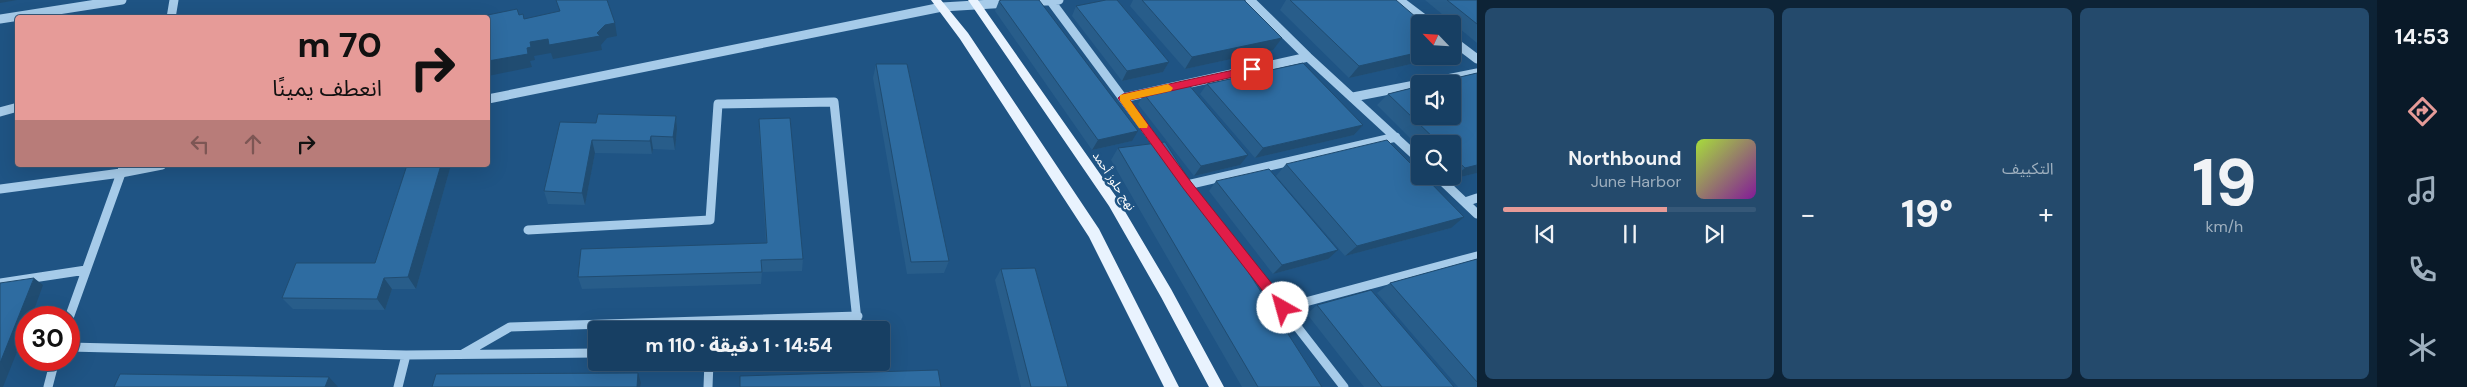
<!DOCTYPE html>
<html lang="ar">
<meta charset="utf-8">
<style>
:root{--surface:#173f63;--page:#244a6c;--text:#f1f3f6;--muted:#9eafbe;--line:#365878;--accent:#e69b98}
body{margin:0;font-family:"DM Sans","Noto Sans Arabic",sans-serif;background:var(--page);color:var(--text);direction:rtl;height:100vh;display:flex;flex-direction:column;font-size:19px;white-space:nowrap}
*{box-sizing:border-box;margin:0}
p{font-size:16px;color:var(--muted)}
.icon{flex:none;width:28px;height:28px;fill:none;stroke:currentColor;stroke-width:2;stroke-linecap:round;stroke-linejoin:round}
.map{position:relative;flex:1;overflow:hidden;direction:ltr}
.sheet{display:flex;flex-direction:column;gap:8px;padding:8px;background:#0d2336;width:900px}
.sheet>*{flex:none}
.banner{position:absolute;left:15px;top:15px;width:475px;height:152px;border-radius:5px;box-shadow:0 5px 20px #0002,0 0 0 1px var(--line);direction:rtl;background:#e69b98;color:#111;overflow:hidden}
.needle{width:32px;rotate:295deg}
.tools{position:absolute;left:1411px;top:15px;display:grid;gap:10px}
.tools a{display:grid;place-items:center;width:50px;height:50px;border-radius:5px;background:var(--surface);box-shadow:0 5px 20px #0002,0 0 0 1px var(--line);font-size:25px}
.speed{position:absolute;left:15px;top:306px;display:flex;gap:10px;font-size:25px;font-weight:700;text-align:center}
.speed>*{display:grid;place-content:center;width:65px;height:65px;border-radius:50%;background:var(--surface);box-shadow:0 5px 20px #0002,0 0 0 1px var(--line);line-height:1}
.speed .limit{border:8px solid #d22;background:#fff;color:#111}
.pin{position:absolute;display:grid;place-items:center;width:42px;height:42px;color:#fff;margin:-21px;border-radius:10px;box-shadow:0 2px 8px #0006}
.me{position:absolute;width:55px;margin:-28px;rotate:322deg;stroke-linejoin:round;filter:drop-shadow(0 0 4px #0008)}
.turn{display:flex;align-items:center;gap:18px;height:105px;padding:0 25px;font-size:22px}
.turn .icon{width:65px;height:65px;stroke-width:2.5}
.turn b{display:block;font-size:35px;line-height:42px}
.lanes{display:flex;align-items:center;height:48px;padding:0 25px;background:#0003;justify-content:center;gap:25px;direction:ltr}
.lanes .off{opacity:.35}
.big{font-size:38px;font-weight:800;line-height:1.1}
.sheet .card{flex:1;display:flex;flex-direction:column;justify-content:center;gap:8px;min-width:0;padding:0 18px;border-radius:8px;background:var(--page)}
.sheet .dial{align-items:center;gap:0}
.dial b{font-size:65px;line-height:1}
.song{display:flex;align-items:center;gap:15px}
.cover{width:60px;height:60px;border-radius:8px;background:linear-gradient(135deg,hsl(80 70% 55%),hsl(290 70% 35%))}
.played{height:5px;border-radius:2px;background:linear-gradient(90deg,var(--accent) 65%,var(--line) 65%)}
.keys{display:flex;justify-content:space-around;direction:ltr}
.heat{display:flex;justify-content:space-between;align-items:center;font-size:28px;direction:ltr}
.sheet .tiles{flex:1;display:grid;gap:8px;grid-template-columns:repeat(3,1fr)}
.trip{position:absolute;left:588px;top:321px;width:302px;height:50px;border-radius:5px;background:var(--surface);box-shadow:0 5px 20px #0002,0 0 0 1px var(--line);font-weight:800;line-height:50px;text-align:center;direction:rtl}
main{display:flex;flex:1;min-height:0}
.menu{display:flex;flex-direction:column;width:90px;justify-content:space-around;align-items:center;background:#091928;color:var(--muted)}
.menu .icon{width:35px;height:35px}
.menu .selected{color:var(--accent)}
.menu b{font-size:22px;color:var(--text)}
.map>svg:first-child{display:block}
.lines{fill:none;stroke-linecap:round;stroke-linejoin:round}
.minor{stroke:#a6cbe9;stroke-width:9}
.major{fill:#e9f3fe;fill-rule:evenodd}
.wall{fill:#285d8a}
.shaded-wall{fill:#204c71}
.building{fill:#2e6ca1;stroke:#204c71}
.route{fill:#e11d48;stroke:#92132f}
.slow{fill:#f59e0b}
.labels{text-anchor:middle;stroke-width:5;stroke-linejoin:round;paint-order:stroke}
.street-label{font-size:12px;fill:#fff;stroke:#1f5484}
</style>
<main>
<nav class="menu">
<b>14:53</b>
<svg class="icon selected" aria-label="directions" viewBox="0 0 24 24"><path d="M12 3l9 9-9 9-9-9zM9 14v-3h6M13 9l2 2-2 2"/></svg>
<svg class="icon" aria-label="music" viewBox="0 0 24 24"><path d="M9 18V5l10-2v13"/><circle cx="6" cy="18" r="3"/><circle cx="16" cy="16" r="3"/></svg>
<svg class="icon" aria-label="phone" viewBox="0 0 24 24"><path d="M5 4h4l2 5-3 2q2 4 5 5l2-3 5 2v4C11 20 4 13 5 4z"/></svg>
<svg class="icon" aria-label="climate" viewBox="0 0 24 24"><path d="M12 3v18M4 7l16 10M4 17L20 7"/></svg>
</nav>
<section class="sheet">
<div class="tiles">
<div class="card dial"><b>19</b><p>km/h</p></div>
<div class="card"><p>التكييف</p>
<div class="heat"><a>−</a><b class="big">19°</b><a>+</a></div>
</div>
<div class="card">
<div class="song"><i class="cover"></i><div><b>Northbound</b><p>June Harbor</p></div></div>
<div class="played"></div>
<div class="keys"><svg class="icon" aria-label="previous" viewBox="0 0 24 24"><path d="M18 5L8 12l10 7zM5 5v14"/></svg><svg class="icon" aria-label="pause" viewBox="0 0 24 24"><path d="M8 5v14M16 5v14"/></svg><svg class="icon" aria-label="next" viewBox="0 0 24 24"><path d="M6 5l10 7-10 7zM19 5v14"/></svg></div>
</div>
</div>
</section>
<div class="map">
<svg width="1477" height="387" viewBox="0 0 1477 387">
<rect width="100%" height="100%" fill="#1f5484"/>
<g class="lines">
<path class="minor" d="M1050,0L1162,151
M1250,0L1308,57L1420,160
M1399,0L1431,24
M1030,2L1059,0
M171,18L174,0
M0,19L122,0
M1452,40L1477,59
M1422,84L1477,73
M1353,97L1420,84
M1123,98L1308,57
M488,99L942,7L1009,3
M0,112L18,107
M1437,176L1477,214
M1187,185L1396,137
M0,189L121,173L162,165
M1465,202L1477,198
M1211,216L1344,387
M528,230L710,220L718,104L834,102L858,330
M0,283L86,270
M1283,308L1477,256
M69,318L124,165
M69,347L406,355L596,353
M463,354L510,327L858,316
M48,387L55,360
M398,387L406,355
M708,387L709,362"/>
<path class="major" d="M931,0H941L968,33L1099,229L1179,387H1164L1089,237L960,39Z
M968,0H978L1117,198L1171,289L1224,387H1209L1161,297L1109,206Z"/>
</g>
<path class="wall" d="M1133,0H1244L1273,50L1185,69L1130,6Z
M1286,0H1338L1438,58L1349,78L1280,10Z
M1425,0H1477V43Z
M999,1L1132,141L1092,150L995,11Z
M1076,6L1169,62L1163,72L1122,81L1072,16Z
M876,64L949,261L944,273L907,274L873,78Z
M1477,73V173L1452,179L1449,176H1452V144H1420V148L1377,105L1388,94L1420,86V116H1452V84H1430Z
M1207,84L1363,125L1354,135L1255,158L1200,94Z
M1144,94L1240,165L1194,176L1138,104Z
M676,116L677,129L675,150L653,149L652,154L595,153L585,205L548,204L544,191L596,123Z
M759,119L803,259L802,271L762,272L761,284L582,289L578,277L766,243L759,132Z
M1118,148L1322,387H1242L1111,160Z
M1286,164L1451,228L1345,256L1276,176Z
M407,165H451L416,289H392L385,310L293,309L282,298L375,263Z
M1216,181L1328,259L1273,274L1209,191Z
M1477,259V387H1458L1377,293L1390,283Z
M1001,269L1068,387H1021L995,280Z
M1317,305L1454,387H1364L1307,314Z"/>
<path class="shaded-wall" d="M0,0H17L0,3Z
M615,23L617,36L607,38L601,45L602,50L553,59L551,53L534,56L535,60L530,61L532,67L488,76V61L527,48L530,42L548,39L597,33L605,25Z
M1282,38L1273,50L1185,69L1192,57Z
M1420,52V56H1439L1438,58L1349,78L1359,66Z
M1169,62L1163,72L1122,81L1127,71Z
M676,116L677,129L675,150L673,137Z
M1363,125L1354,135L1255,158L1263,148Z
M1138,131L1132,141L1092,150L1098,140Z
M651,136L653,149L652,154L650,141Z
M592,140L595,153L585,205L582,193Z
M1248,155L1240,165L1194,176L1201,166Z
M441,165H451L416,289L408,277Z
M1477,165V173L1452,179L1465,168Z
M1464,217L1451,228L1345,256L1357,246Z
M1338,250L1328,259L1273,274L1282,265Z
M34,278L43,285L31,318H26V329L3,387H0V363Z
M384,278L392,289L385,310L377,299Z
M638,373L641,383L640,387H637Z
M329,377L338,387H325Z"/>
<path class="building" d="M556,0H607L615,23L605,25L597,33L600,36L549,45L548,39L530,42L531,47L527,48L528,54L488,61V18H473L517,9L519,15L523,14L524,19L560,11Z
M1002,0H1039L1138,131L1098,140L999,1Z
M1106,0H1117L1169,62L1127,71L1076,6Z
M1142,0H1244L1282,38L1192,57Z
M1290,0H1396L1424,24H1420V52L1359,66Z
M1447,0H1477V24Z
M1303,63L1363,125L1263,148L1207,84Z
M876,64H907L949,261L911,262Z
M1477,73V165L1465,168L1452,156V144H1440L1388,94L1420,86V116H1452V84H1430Z
M1188,84L1248,155L1201,166L1144,94Z
M598,114L676,116L673,137L651,136L650,141L592,140L582,193L544,191L560,122L596,123Z
M790,118L803,259L761,260L762,272L578,277L581,249L767,243L759,119Z
M1387,140L1420,173V176H1424L1464,217L1357,246L1286,164Z
M1165,142L1322,387H1258L1118,148Z
M407,165H441L408,277L384,278L377,299L282,298L296,263H375Z
M1269,169L1338,250L1282,265L1216,181Z
M1477,259V382L1390,283Z
M1035,268L1068,387H1031L1001,269Z
M34,278L0,363V283Z
M1371,290L1454,387H1382L1317,305Z
M938,370L941,387H740V376Z
M638,373L637,387H432L436,374Z
M120,374L329,377L325,387H114Z"/>
<path class="route" d="M1252,66L1257,69L1256,72L1130,100L1191,182L1288,304L1290,308L1288,312L1283,314L1279,312L1183,188L1118,98L1123,94Z"/>
<path class="slow" d="M1168,84L1173,88L1171,91L1130,100L1148,125L1147,128H1139L1120,101V95Z"/>
<g class="labels">
<g class="street-label">
<text transform="translate(1114 181) rotate(57)" y="4">نهج حلوز أحمد</text>
</g>
</g>
</svg>
<div class="tools">
<a><svg class="needle" viewBox="-14 -14 28 28"><path d="M0-13l5 13h-10z" fill="#e53935"/><path d="M0 13l5-13h-10z" fill="#9eafbe"/></svg></a>
<a><svg class="icon" aria-label="sound" viewBox="0 0 24 24"><path d="M4 9h4l5-4v14l-5-4H4zM17 9q2 3 0 6"/></svg></a>
<a><svg class="icon" aria-label="search" viewBox="0 0 24 24"><circle cx="10" cy="10" r="6"/><path d="M15 15l6 6"/></svg></a>
</div>
<div class="speed"><div class="limit">30</div></div>
<div class="pin" style="left:1252px;top:69px;background:#d93025"><svg class="icon" aria-label="arrive" viewBox="0 0 24 24"><path d="M6 21V4h12l-3 4 3 4H6"/></svg></div>
<svg class="me" style="left:1283px;top:308px" viewBox="-20 -20 40 40"><circle r="19" fill="#fff"/><path d="M0-13L10 11 0 6-10 11z" fill="#e11d48"/></svg>
<div class="trip">14:54 · 1 دقيقة · 110 m</div>
<div class="banner">
<div class="turn"><svg class="icon" aria-label="right" viewBox="0 0 24 24"><path d="M7 20v-9h11M14 6l5 5-5 5"/></svg><div><b>70 m</b>انعطف يمينًا</div></div>
<div class="lanes"><svg class="icon off" aria-label="left" viewBox="0 0 24 24"><path d="M17 20v-9H6M10 6l-5 5 5 5"/></svg><svg class="icon off" aria-label="ahead" viewBox="0 0 24 24"><path d="M12 20V5M6 11l6-6 6 6"/></svg><svg class="icon" aria-label="right" viewBox="0 0 24 24"><path d="M7 20v-9h11M14 6l5 5-5 5"/></svg></div>
</div>
</div>
</main>
